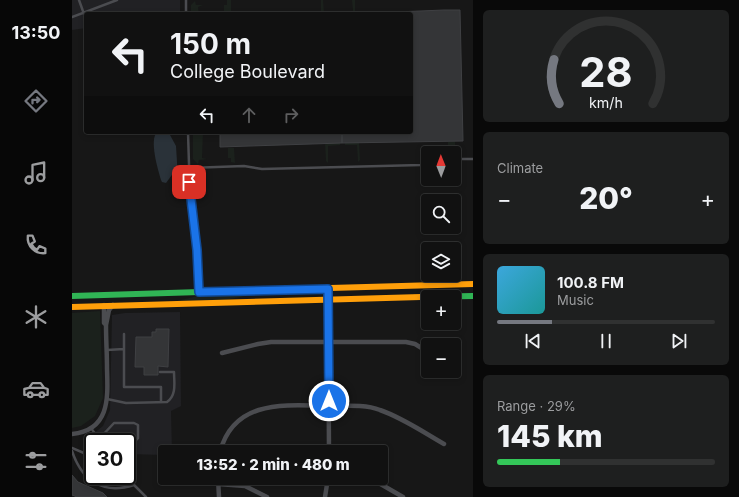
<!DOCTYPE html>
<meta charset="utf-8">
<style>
:root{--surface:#111;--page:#1e1f1f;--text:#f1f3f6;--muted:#9c9d9f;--line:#303131;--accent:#757880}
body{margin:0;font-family:Inter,sans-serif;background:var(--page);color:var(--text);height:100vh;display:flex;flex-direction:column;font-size:15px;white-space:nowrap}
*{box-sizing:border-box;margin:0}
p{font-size:13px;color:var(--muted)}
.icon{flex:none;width:22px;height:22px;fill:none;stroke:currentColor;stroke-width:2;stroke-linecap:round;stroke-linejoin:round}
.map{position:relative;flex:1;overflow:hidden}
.side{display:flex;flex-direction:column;gap:10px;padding:10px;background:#090909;width:266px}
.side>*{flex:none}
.guide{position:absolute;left:12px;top:12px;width:329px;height:122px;border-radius:4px;box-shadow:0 2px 6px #0003,0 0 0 1px var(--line);background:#111;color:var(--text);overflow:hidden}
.needle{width:26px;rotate:359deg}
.buttons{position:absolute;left:349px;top:146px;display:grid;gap:8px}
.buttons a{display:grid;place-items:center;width:40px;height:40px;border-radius:4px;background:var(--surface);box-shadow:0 2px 6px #0003,0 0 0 1px var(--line);font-size:20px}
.speed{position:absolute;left:12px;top:433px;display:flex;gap:8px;font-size:20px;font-weight:700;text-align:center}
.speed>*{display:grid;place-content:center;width:52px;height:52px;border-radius:50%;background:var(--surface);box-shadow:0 2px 6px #0003,0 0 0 1px var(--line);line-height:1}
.speed .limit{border:2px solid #111;border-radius:6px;background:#fff;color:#111}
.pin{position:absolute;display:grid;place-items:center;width:34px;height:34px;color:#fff;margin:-17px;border-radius:8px;box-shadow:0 2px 6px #0006}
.me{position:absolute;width:44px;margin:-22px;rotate:0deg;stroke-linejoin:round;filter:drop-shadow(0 0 3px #0008)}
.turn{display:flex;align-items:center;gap:14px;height:84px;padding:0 20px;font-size:18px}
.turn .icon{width:52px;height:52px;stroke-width:2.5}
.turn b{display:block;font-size:28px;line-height:34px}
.lanes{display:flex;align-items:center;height:38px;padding:0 20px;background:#0003;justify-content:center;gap:20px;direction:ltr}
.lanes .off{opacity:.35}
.big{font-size:30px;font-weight:800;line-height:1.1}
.side .card{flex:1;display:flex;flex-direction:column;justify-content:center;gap:6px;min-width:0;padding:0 14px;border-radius:6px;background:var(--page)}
.side .dial{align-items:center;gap:0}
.dial svg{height:104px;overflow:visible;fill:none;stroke:var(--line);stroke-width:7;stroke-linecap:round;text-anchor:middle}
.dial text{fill:var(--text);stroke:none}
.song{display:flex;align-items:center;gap:12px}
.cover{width:48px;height:48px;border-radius:6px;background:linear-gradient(135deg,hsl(200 70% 55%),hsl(180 70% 35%))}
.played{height:4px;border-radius:2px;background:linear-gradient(90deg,var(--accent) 25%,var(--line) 25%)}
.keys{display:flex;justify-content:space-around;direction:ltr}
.heat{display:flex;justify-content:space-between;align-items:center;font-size:22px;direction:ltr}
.charge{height:6px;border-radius:3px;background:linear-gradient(90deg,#34c759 29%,var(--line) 0)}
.trip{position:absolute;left:86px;top:445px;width:230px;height:40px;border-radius:4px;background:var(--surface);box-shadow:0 2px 6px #0003,0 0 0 1px var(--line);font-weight:800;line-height:40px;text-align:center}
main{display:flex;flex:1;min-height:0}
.tab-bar{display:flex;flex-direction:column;width:72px;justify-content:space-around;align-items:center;background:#070707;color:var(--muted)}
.tab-bar .icon{width:28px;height:28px}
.tab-bar .selected{color:var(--accent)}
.tab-bar b{font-size:18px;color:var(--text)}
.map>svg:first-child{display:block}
.built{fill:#212124}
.green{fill:#1b211c}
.water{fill:#2a3239}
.building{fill:#343537;stroke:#3f4043}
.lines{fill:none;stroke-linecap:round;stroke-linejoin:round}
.lane{stroke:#4b4c50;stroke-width:2.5}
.street{stroke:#4b4c50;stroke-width:4.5}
.fast{stroke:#30b455;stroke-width:6}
.slow{stroke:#ff9f0a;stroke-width:6}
.route-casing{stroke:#114b97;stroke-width:10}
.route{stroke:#1a73e8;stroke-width:7}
</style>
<main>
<nav class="tab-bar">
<b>13:50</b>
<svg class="icon selected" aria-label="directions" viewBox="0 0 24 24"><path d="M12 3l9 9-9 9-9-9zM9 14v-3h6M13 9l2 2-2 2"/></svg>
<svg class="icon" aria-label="music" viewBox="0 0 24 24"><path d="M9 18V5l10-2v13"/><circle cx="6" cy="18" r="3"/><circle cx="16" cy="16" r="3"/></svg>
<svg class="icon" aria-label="phone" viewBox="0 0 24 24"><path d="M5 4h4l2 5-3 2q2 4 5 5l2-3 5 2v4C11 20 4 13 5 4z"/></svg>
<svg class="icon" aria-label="climate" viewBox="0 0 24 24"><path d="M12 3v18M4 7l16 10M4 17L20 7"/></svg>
<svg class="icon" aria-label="car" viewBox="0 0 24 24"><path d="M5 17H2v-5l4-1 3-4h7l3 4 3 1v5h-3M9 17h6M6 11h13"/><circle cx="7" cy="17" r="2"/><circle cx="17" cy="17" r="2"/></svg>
<svg class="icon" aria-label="filters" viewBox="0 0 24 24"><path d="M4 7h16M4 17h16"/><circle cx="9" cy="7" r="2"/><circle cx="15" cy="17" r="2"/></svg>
</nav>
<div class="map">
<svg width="401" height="497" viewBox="0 0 401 497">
<rect width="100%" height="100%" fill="#171717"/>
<path class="built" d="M0,0H108V14H14V28L0,30Z
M108,312L109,406L99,411L100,452H93V455L55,454V442H21L16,438L31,426L38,410L40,315L53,313Z"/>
<path class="green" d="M155,0H159V14H152V5H155Z
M249,0H251L252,12L263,11L264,14H249Z
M280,0H283V14H268V11H281Z
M123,1L124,5H131L126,7L127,14H119V5Z
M121,132H131L130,158L135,159L127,160L126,164L121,159Z
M383,141V151L376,153V142Z
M287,142L288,160L286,162L285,145H273V143Z
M253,143H268V145L256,146V163L254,161Z
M156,148H162L163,163L159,162V158H156Z
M184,294L153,300L101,302L129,295Z
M28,311L31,398L23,416L9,426L0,428V313Z"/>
<path class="water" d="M85,132L98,135L104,146L105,162V168L94,183L90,182L89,180C86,170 77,140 85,132Z"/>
<path class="building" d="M372,10H388L391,141L270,143V132H339V14H276Z
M148,132H270V143L148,147Z
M84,329H97L96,367L86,366V375H72V367H63L64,337H80V332H84Z
M0,475L6,482L31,493L35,497H5L0,495Z"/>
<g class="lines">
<path class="lane" d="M7,0L12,14
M114,0V14
M0,17L45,0
M116,132L118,197L125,250L127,292
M382,159H401
M117,168L172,166L190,169L349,165L356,163
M52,334V387H89V402
M35,350L52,349
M35,399L54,403L95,402C105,395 102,382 102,372H88
M19,428C28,444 46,441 63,441L66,438V425L62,423H42L28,438
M0,448L21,457
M0,451C10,481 31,495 62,485
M53,476L74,497"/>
<path class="street" d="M256,289L257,452
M34,325L37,310L41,305
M150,353L186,344L199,342H334L343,344L356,352
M0,434C38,430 36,398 35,369C35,354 34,340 34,325L32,323V305
M148,452C162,399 213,405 257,406C273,406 293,404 308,410C331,418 351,432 372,444
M146,478L147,497
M298,478L331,497
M146,484L173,486L195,497
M253,497L256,478"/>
<path class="fast" d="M0,296L222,289
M349,297L401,296"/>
<path class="slow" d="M222,289L401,284
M0,307L349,297"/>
</g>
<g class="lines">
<g class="route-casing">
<path id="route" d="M117,182L125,250L127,292L256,289L257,401"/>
</g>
<use href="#route" class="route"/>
</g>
</svg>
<div class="buttons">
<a><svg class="needle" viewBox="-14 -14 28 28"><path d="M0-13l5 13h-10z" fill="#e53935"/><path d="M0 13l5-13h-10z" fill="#9c9d9f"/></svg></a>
<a><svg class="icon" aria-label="search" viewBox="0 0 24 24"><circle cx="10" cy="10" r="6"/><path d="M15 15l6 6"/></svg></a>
<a><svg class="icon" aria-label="layers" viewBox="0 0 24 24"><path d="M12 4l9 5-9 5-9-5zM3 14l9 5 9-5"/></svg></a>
<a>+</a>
<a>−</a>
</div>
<div class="speed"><div class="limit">30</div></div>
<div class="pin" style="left:117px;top:182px;background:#d93025"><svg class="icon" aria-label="arrive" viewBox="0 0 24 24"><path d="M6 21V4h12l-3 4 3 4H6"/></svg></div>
<svg class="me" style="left:257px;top:401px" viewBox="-20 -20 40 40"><circle r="17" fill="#1a73e8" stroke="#fff" stroke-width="3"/><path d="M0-11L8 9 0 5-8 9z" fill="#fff"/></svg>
<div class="trip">13:52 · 2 min · 480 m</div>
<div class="guide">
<div class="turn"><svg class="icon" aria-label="left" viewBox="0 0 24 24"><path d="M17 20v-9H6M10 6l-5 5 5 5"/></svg><div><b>150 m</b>College Boulevard</div></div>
<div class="lanes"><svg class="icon" aria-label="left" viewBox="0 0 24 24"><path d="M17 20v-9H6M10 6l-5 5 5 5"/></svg><svg class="icon off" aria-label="ahead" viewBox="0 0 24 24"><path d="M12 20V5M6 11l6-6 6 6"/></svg><svg class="icon off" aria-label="right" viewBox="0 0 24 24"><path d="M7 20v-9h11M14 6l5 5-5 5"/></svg></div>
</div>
</div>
<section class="side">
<div class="card dial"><svg viewBox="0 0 100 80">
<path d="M14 69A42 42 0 1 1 86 69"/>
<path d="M14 69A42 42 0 0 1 10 35" stroke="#757880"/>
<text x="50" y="56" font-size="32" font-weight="700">28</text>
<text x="50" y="72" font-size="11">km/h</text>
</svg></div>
<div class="card"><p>Climate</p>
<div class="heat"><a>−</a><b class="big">20°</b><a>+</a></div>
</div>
<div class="card">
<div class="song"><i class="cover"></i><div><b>100.8 FM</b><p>Music</p></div></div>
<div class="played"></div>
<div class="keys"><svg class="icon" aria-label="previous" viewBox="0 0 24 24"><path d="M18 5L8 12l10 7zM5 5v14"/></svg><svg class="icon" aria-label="pause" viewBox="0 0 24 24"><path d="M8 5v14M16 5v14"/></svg><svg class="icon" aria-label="next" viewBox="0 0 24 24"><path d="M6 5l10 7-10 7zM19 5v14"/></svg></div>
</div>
<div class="card"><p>Range · 29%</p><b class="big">145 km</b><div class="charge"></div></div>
</section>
</main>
